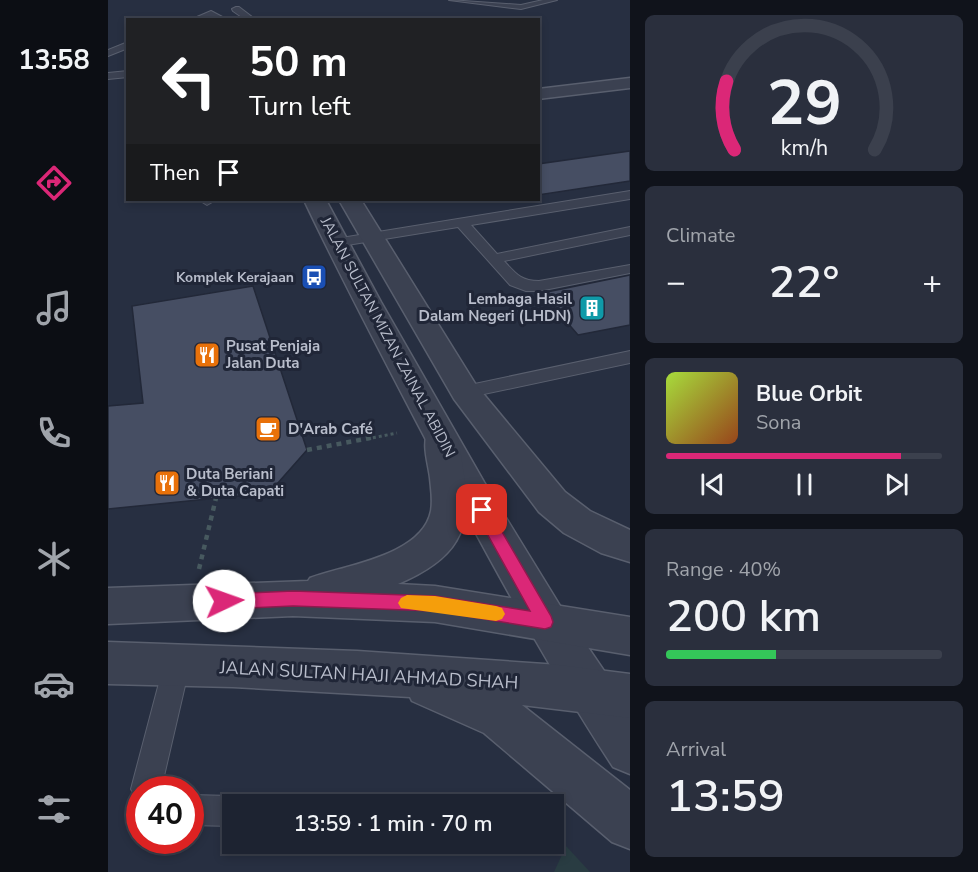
<!DOCTYPE html>
<meta charset="utf-8">
<style>
:root{--surface:#1d2331;--page:#2a2f3d;--text:#f1f3f6;--muted:#a0a4ab;--line:#3b404d;--accent:#db2777}
body{margin:0;font-family:"Nunito Sans",sans-serif;background:var(--page);color:var(--text);height:100vh;display:flex;flex-direction:column;font-size:22px;white-space:nowrap}
*{box-sizing:border-box;margin:0}
p{font-size:20px;color:var(--muted)}
.icon{flex:none;width:33px;height:33px;fill:none;stroke:currentColor;stroke-width:2;stroke-linecap:round;stroke-linejoin:round}
.map{position:relative;flex:1;overflow:hidden}
.side{display:flex;flex-direction:column;gap:15px;padding:15px;background:#10131b;width:348px}
.side>*{flex:none}
.guide{position:absolute;left:18px;top:18px;width:414px;height:183px;border-radius:0px;box-shadow:0 3px 9px #0003,0 0 0 2px var(--line);background:#202124;color:#fff;overflow:hidden}
.speed{position:absolute;left:18px;top:776px;display:flex;gap:12px;font-size:30px;font-weight:700;text-align:center}
.speed>*{display:grid;place-content:center;width:78px;height:78px;border-radius:50%;background:var(--surface);box-shadow:0 3px 9px #0003,0 0 0 2px var(--line);line-height:1}
.speed .limit{border:9px solid #d22;background:#fff;color:#111}
.pin{position:absolute;display:grid;place-items:center;width:51px;height:51px;color:#fff;margin:-26px;border-radius:12px;box-shadow:0 3px 9px #0006}
.me{position:absolute;width:66px;margin:-33px;rotate:87deg;stroke-linejoin:round;filter:drop-shadow(0 0 4px #0008)}
.turn{display:flex;align-items:center;gap:21px;height:126px;padding:0 24px;font-size:27px}
.turn .icon{width:78px;height:78px;stroke-width:2.5}
.turn b{display:block;font-size:42px;line-height:51px}
.then{display:flex;align-items:center;height:57px;padding:0 24px;background:#0003;gap:12px;font-size:22px}
.big{font-size:45px;font-weight:600;line-height:1.1}
.side .tile{flex:1;display:flex;flex-direction:column;justify-content:center;gap:9px;min-width:0;padding:0 21px;border-radius:9px;background:var(--page)}
.side .dial{align-items:center;gap:0}
.dial svg{height:156px;overflow:visible;fill:none;stroke:var(--line);stroke-width:7;stroke-linecap:round;text-anchor:middle}
.dial text{fill:var(--text);stroke:none}
.song{display:flex;align-items:center;gap:18px}
.cover{width:72px;height:72px;border-radius:9px;background:linear-gradient(135deg,hsl(80 70% 55%),hsl(20 70% 35%))}
.played{height:6px;border-radius:3px;background:linear-gradient(90deg,var(--accent) 85%,var(--line) 85%)}
.keys{display:flex;justify-content:space-around;direction:ltr}
.heat{display:flex;justify-content:space-between;align-items:center;font-size:33px;direction:ltr}
.charge{height:9px;border-radius:4px;background:linear-gradient(90deg,#34c759 40%,var(--line) 0)}
.trip{position:absolute;left:114px;top:794px;width:342px;height:60px;border-radius:0px;background:var(--surface);box-shadow:0 3px 9px #0003,0 0 0 2px var(--line);font-weight:600;line-height:60px;text-align:center}
main{display:flex;flex:1;min-height:0}
.tabs{display:flex;flex-direction:column;width:108px;justify-content:space-around;align-items:center;background:#0c0e14;color:var(--muted)}
.tabs .icon{width:42px;height:42px}
.tabs .active{color:var(--accent)}
.tabs b{font-size:27px;color:var(--text)}
.map>svg:first-child{display:block}
.green{fill:#293c42}
.building{fill:#464e63;stroke:#222838;stroke-width:1.5}
.lines{fill:none;stroke-linecap:round;stroke-linejoin:round}
.service-casing{stroke:#595f6e;stroke-width:2}
.minor-casing{stroke:#595f6e;stroke-width:3}
.tertiary-casing{stroke:#595f6e;stroke-width:3}
.path-far1{stroke:#47595f;stroke-width:3;stroke-dasharray:3 3;stroke-linecap:butt}
.path{stroke:#47595f;stroke-width:4.5;stroke-dasharray:5 5;stroke-linecap:butt}
.service{fill:#3b4151;fill-rule:evenodd}
.minor{fill:#3b4151;fill-rule:evenodd}
.tertiary{fill:#3b4151;fill-rule:evenodd}
.route{fill:#db2777;stroke:#8e194d;stroke-width:1.5}
.slow{fill:#f59e0b}
.labels{text-anchor:middle;stroke-width:6;stroke-linejoin:round;paint-order:stroke}
.far-poi-label{font-size:14px;font-weight:bold;fill:#b8bdcb;stroke:#202637;text-anchor:end}
.poi-label{font-size:15px;font-weight:bold;fill:#b8bdcb;stroke:#202637;text-anchor:start}
.street-label{font-size:15px;fill:#b8bdcb;stroke:#202637}
.near-street-label{font-size:18px;fill:#b8bdcb;stroke:#202637}
</style>
<main>
<nav class="tabs">
<b>13:58</b>
<svg class="icon active" aria-label="directions" viewBox="0 0 24 24"><path d="M12 3l9 9-9 9-9-9zM9 14v-3h6M13 9l2 2-2 2"/></svg>
<svg class="icon" aria-label="music" viewBox="0 0 24 24"><path d="M9 18V5l10-2v13"/><circle cx="6" cy="18" r="3"/><circle cx="16" cy="16" r="3"/></svg>
<svg class="icon" aria-label="phone" viewBox="0 0 24 24"><path d="M5 4h4l2 5-3 2q2 4 5 5l2-3 5 2v4C11 20 4 13 5 4z"/></svg>
<svg class="icon" aria-label="climate" viewBox="0 0 24 24"><path d="M12 3v18M4 7l16 10M4 17L20 7"/></svg>
<svg class="icon" aria-label="car" viewBox="0 0 24 24"><path d="M5 17H2v-5l4-1 3-4h7l3 4 3 1v5h-3M9 17h6M6 11h13"/><circle cx="7" cy="17" r="2"/><circle cx="17" cy="17" r="2"/></svg>
<svg class="icon" aria-label="filters" viewBox="0 0 24 24"><path d="M4 7h16M4 17h16"/><circle cx="9" cy="7" r="2"/><circle cx="15" cy="17" r="2"/></svg>
</nav>
<div class="map">
<svg width="522" height="872" viewBox="0 0 522 872">
<rect width="100%" height="100%" fill="#272f41"/>
<path class="green" d="M458,846L482,872H446Z"/>
<path class="building" d="M522,151V181L430,195V164Z
M522,275V325L470,335L434,293Z
M145,286L199,450L161,493L0,509V406L35,403L24,306Z"/>
<g class="lines">
<g class="service-casing">
<path id="service" d="M341,0L413,5L435,0H449L413,9Z
M128,7H131L148,20H138L125,11L124,9Z
M103,11L120,20H109L103,16L94,20H82Z
M20,42V48L0,56V50Z
M20,71V77L0,79V73Z
M522,191V199L363,225L389,254L522,227V235L396,261C408,274 413,281 431,281L522,265V273L431,291H418L402,285L350,227L227,247L220,243L227,239Z
M91,200H104L106,201L99,205Z
M522,351V363L357,398L351,396L348,392L351,388L357,386Z
M69,652L78,655L82,664L53,789H32V801L28,799L23,789L56,664L60,655Z
M82,795L124,796L135,800L136,804H124V826L82,825Z"/>
</g>
<g class="minor-casing">
<path id="minor" d="M522,78V88L430,99V89Z
M196,200H218L273,302L376,482L454,609L522,709V774L505,767C432,655 369,537 307,419C269,346 231,274 196,200Z
M231,200H253L368,385L457,492L482,511L522,530V562L493,553L456,533L431,512L346,399Z"/>
</g>
<g class="tertiary-casing">
<path id="tertiary" d="M333,425L345,429C352,441 353,455 355,469C367,531 347,560 290,584L327,586L522,617V655L327,622L185,616L0,624V588L200,581L202,578C237,565 314,556 323,511C325,500 323,489 322,478C320,462 313,443 321,429Z
M0,642L249,651L451,665L522,674V718L414,705L522,790V849L504,842L376,733L304,701L302,697L125,687L0,684Z"/>
</g>
<path class="path-far1" d="M259,439L289,433"/>
<path class="path" d="M199,450L267,437
M91,569L108,498"/>
<use href="#service" class="service"/>
<use href="#minor" class="minor"/>
<use href="#tertiary" class="tertiary"/>
</g>
<path class="route" d="M374,504L379,506L443,616L445,622L443,627L437,629L327,611L185,606L116,609L110,607L107,601L110,596L116,594L185,591L327,596L422,611L366,510L369,506Z"/>
<path class="slow" d="M299,595L327,596L388,606L394,608L397,614L394,619L388,621L293,608L290,603L293,598Z"/>
<defs>
<g id="bus-square" transform="scale(1.35)"><rect x="-9" y="-9" width="18" height="18" rx="4" fill="#1a4fb4" stroke="#202637"/><path d="M-5-6H5V4H4V6H2V4H-2V6H-4V4H-5ZM-3.5-4V0h7V-4ZM-3.5 1.2v1.5H-2V1.2ZM2 1.2v1.5H3.5V1.2Z" fill="#fff"/></g>
<g id="building-square" transform="scale(1.35)"><rect x="-9" y="-9" width="18" height="18" rx="4" fill="#0f9aa8" stroke="#202637"/><path d="M-4-6H4V6H1V3H-1V6H-4ZM-2.5-4.3h1.7v1.8h-1.7ZM.8-4.3h1.7v1.8H.8ZM-2.5-1h1.7V.8h-1.7ZM.8-1h1.7V.8H.8Z" fill="#fff"/></g>
<g id="restaurant-square" transform="scale(1.35)"><rect x="-9" y="-9" width="18" height="18" rx="4" fill="#e8710a" stroke="#202637"/><path d="M-5-6h1v4h1v-4h1v4h1v-4h1v5L-1.5 .5V6h-2V.5L-5-1ZM5-6V6H3V1.5H1.5Q1.5-4 5-6Z" fill="#fff"/></g>
<g id="cafe-square" transform="scale(1.35)"><rect x="-9" y="-9" width="18" height="18" rx="4" fill="#e8710a" stroke="#202637"/><path d="M-5.5-4.5H6V0H3Q3 3.5 0 3.5H-2.5Q-5.5 3.5-5.5 0ZM3-3.2v2h1.7v-2ZM-6 4.5H4V6H-6Z" fill="#fff"/></g>
</defs>
<g fill-rule="evenodd">
<use href="#bus-square" x="206" y="277"/>
<use href="#building-square" x="484" y="308"/>
<use href="#restaurant-square" x="99" y="355"/>
<use href="#cafe-square" x="160" y="429"/>
<use href="#restaurant-square" x="59" y="483"/>
</g>
<g class="labels">
<g class="far-poi-label">
<text x="186" y="282">Komplek Kerajaan</text>
</g>
<g class="poi-label">
<text x="464" y="304" text-anchor="end">Lembaga Hasil<tspan x="464" dy="17">Dalam Negeri (LHDN)</tspan></text>
<text x="118" y="351">Pusat Penjaja<tspan x="118" dy="17">Jalan Duta</tspan></text>
<text x="180" y="434">D'Arab Café</text>
<text x="78" y="479">Duta Beriani<tspan x="78" dy="17">&amp; Duta Capati</tspan></text>
</g>
<g class="street-label">
<text transform="translate(280 337) rotate(62)" y="5">JALAN SULTAN MIZAN ZAINAL ABIDIN</text>
</g>
<g class="near-street-label">
<text transform="translate(261 675) rotate(3)" y="6">JALAN SULTAN HAJI AHMAD SHAH</text>
</g>
</g>
</svg>
<div class="speed"><div class="limit">40</div></div>
<div class="pin" style="left:374px;top:510px;background:#d93025"><svg class="icon" aria-label="arrive" viewBox="0 0 24 24"><path d="M6 21V4h12l-3 4 3 4H6"/></svg></div>
<svg class="me" style="left:116px;top:601px" viewBox="-20 -20 40 40"><circle r="19" fill="#fff"/><path d="M0-13L10 11 0 6-10 11z" fill="#db2777"/></svg>
<div class="trip">13:59 · 1 min · 70 m</div>
<div class="guide">
<div class="turn"><svg class="icon" aria-label="left" viewBox="0 0 24 24"><path d="M17 20v-9H6M10 6l-5 5 5 5"/></svg><div><b>50 m</b>Turn left</div></div>
<div class="then">Then<svg class="icon" aria-label="arrive" viewBox="0 0 24 24"><path d="M6 21V4h12l-3 4 3 4H6"/></svg></div>
</div>
</div>
<section class="side">
<div class="tile dial"><svg viewBox="0 0 100 80">
<path d="M14 69A42 42 0 1 1 86 69"/>
<path d="M14 69A42 42 0 0 1 10 34" stroke="#db2777"/>
<text x="50" y="56" font-size="32" font-weight="700">29</text>
<text x="50" y="72" font-size="11">km/h</text>
</svg></div>
<div class="tile"><p>Climate</p>
<div class="heat"><a>−</a><b class="big">22°</b><a>+</a></div>
</div>
<div class="tile">
<div class="song"><i class="cover"></i><div><b>Blue Orbit</b><p>Sona</p></div></div>
<div class="played"></div>
<div class="keys"><svg class="icon" aria-label="previous" viewBox="0 0 24 24"><path d="M18 5L8 12l10 7zM5 5v14"/></svg><svg class="icon" aria-label="pause" viewBox="0 0 24 24"><path d="M8 5v14M16 5v14"/></svg><svg class="icon" aria-label="next" viewBox="0 0 24 24"><path d="M6 5l10 7-10 7zM19 5v14"/></svg></div>
</div>
<div class="tile"><p>Range · 40%</p><b class="big">200 km</b><div class="charge"></div></div>
<div class="tile"><p>Arrival</p><b class="big">13:59</b></div>
</section>
</main>
